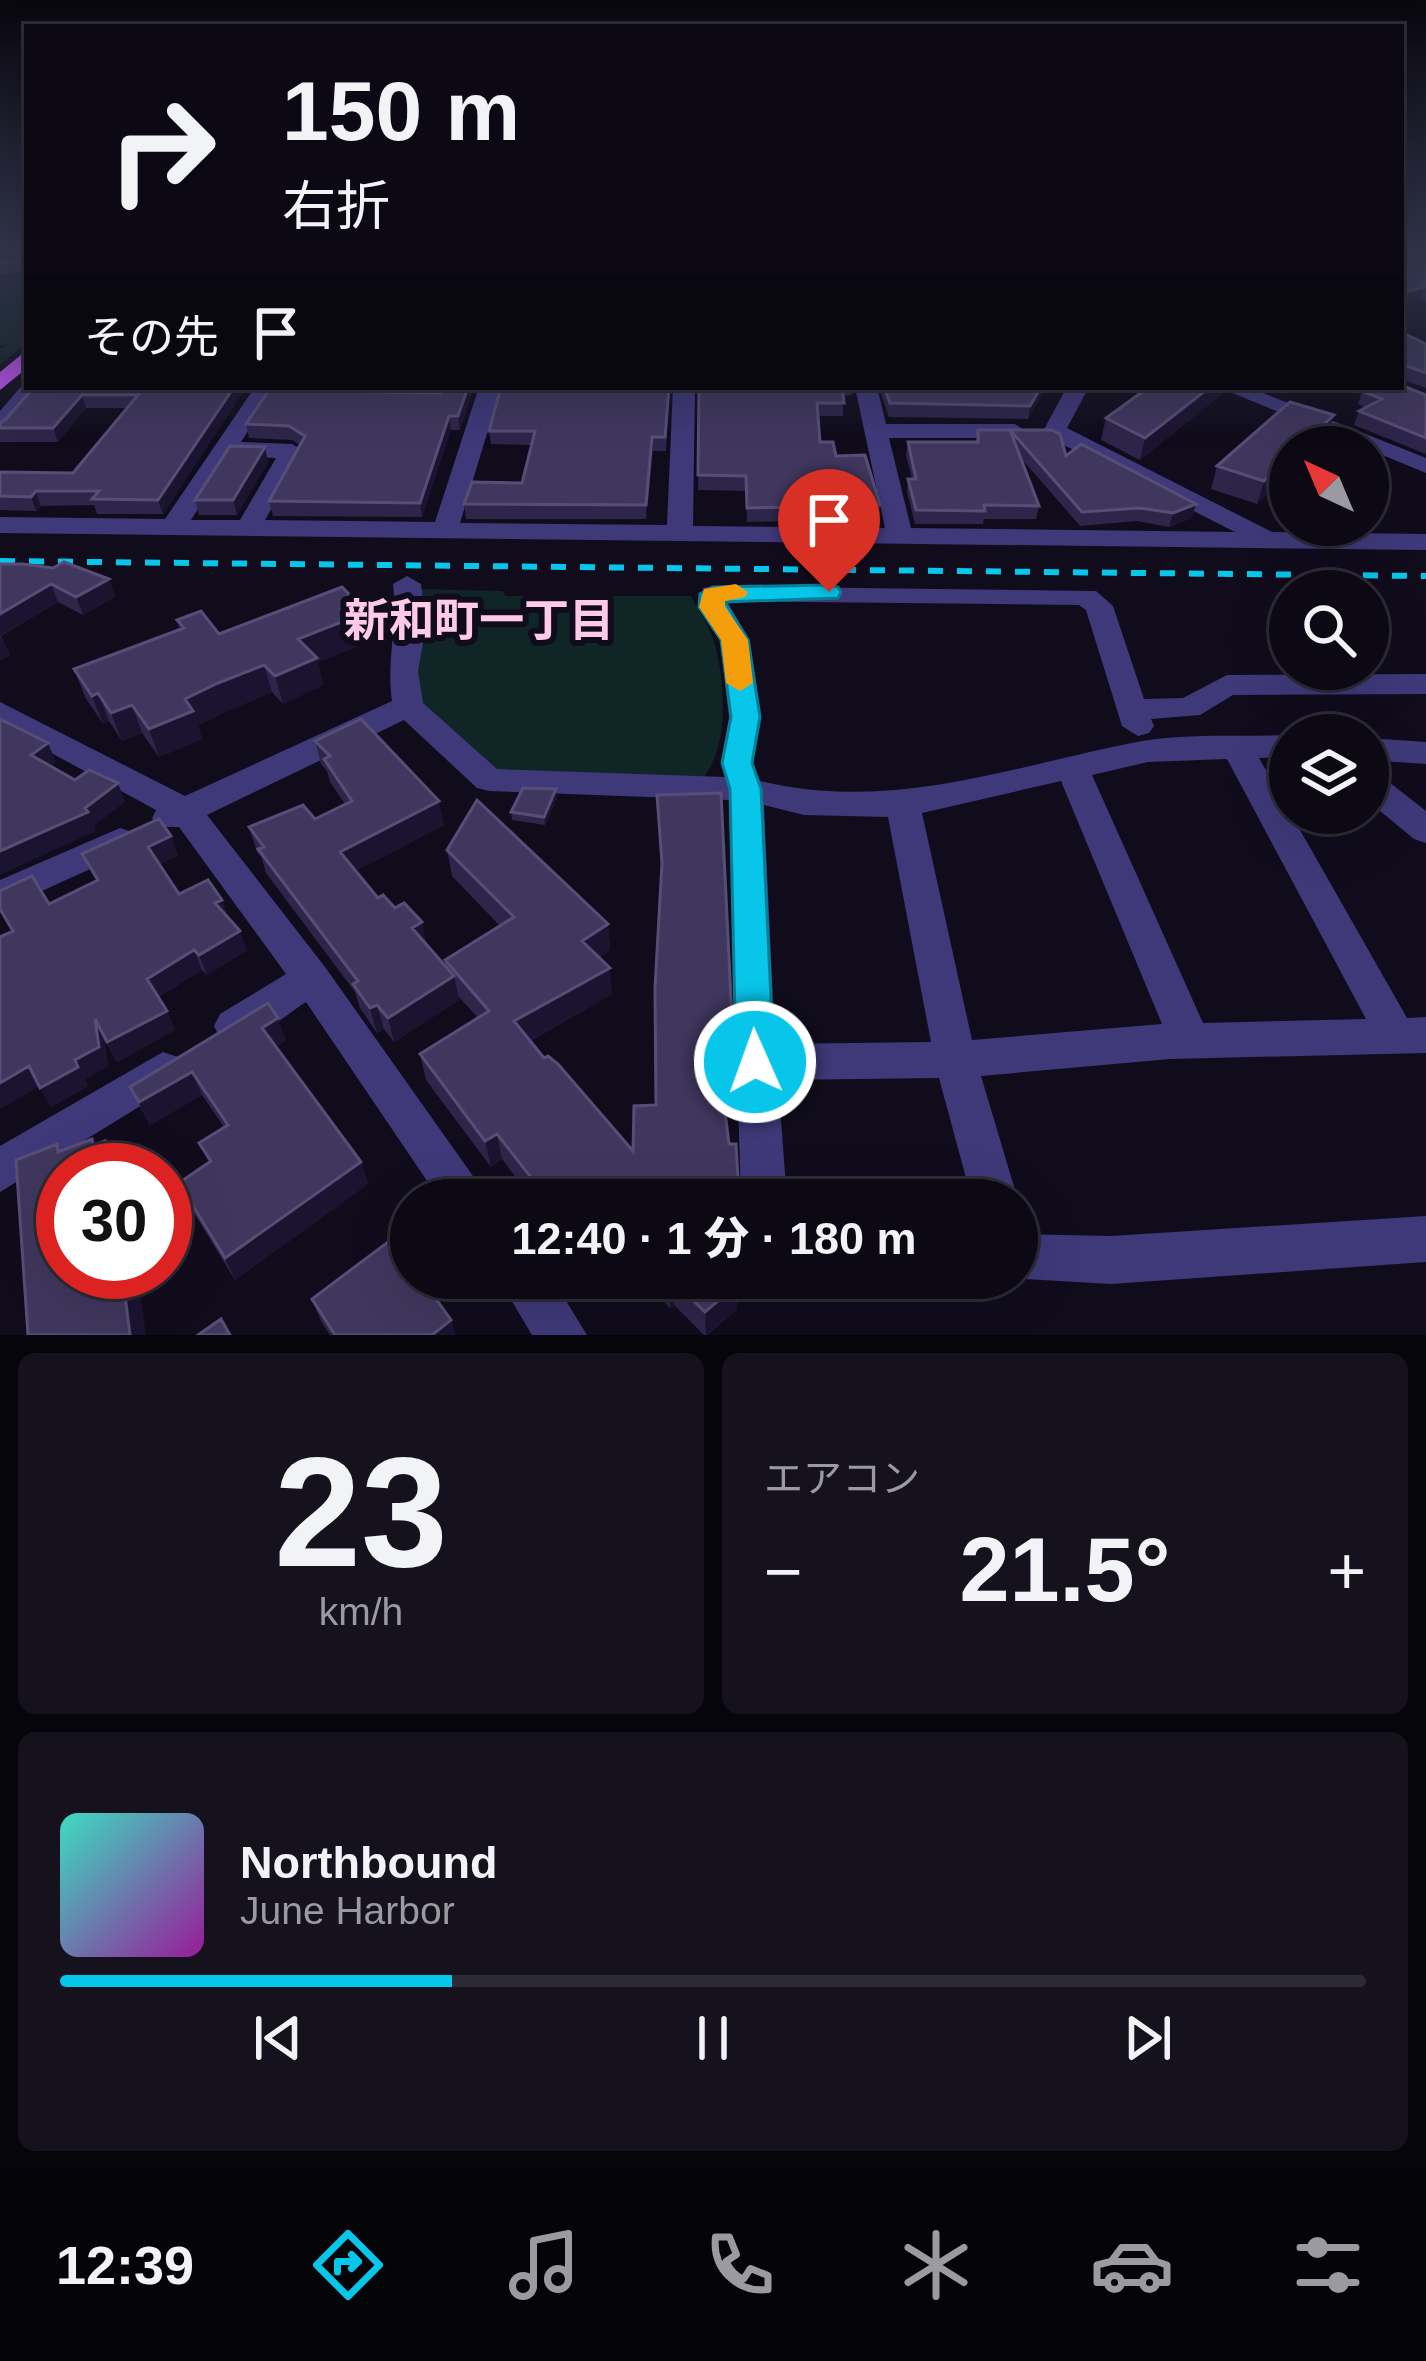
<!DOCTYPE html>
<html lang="ja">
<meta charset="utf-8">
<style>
:root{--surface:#0c0915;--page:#15121e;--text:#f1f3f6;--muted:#9a9aa0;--line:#2c2a34;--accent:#08c5ea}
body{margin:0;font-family:Arial,"Noto Sans JP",sans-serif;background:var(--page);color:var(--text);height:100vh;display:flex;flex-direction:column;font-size:45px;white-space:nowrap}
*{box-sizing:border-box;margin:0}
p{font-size:39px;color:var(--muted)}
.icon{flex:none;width:66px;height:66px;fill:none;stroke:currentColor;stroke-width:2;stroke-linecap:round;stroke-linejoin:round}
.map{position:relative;height:1335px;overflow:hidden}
.details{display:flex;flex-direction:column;gap:18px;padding:18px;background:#07050c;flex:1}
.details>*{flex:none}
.top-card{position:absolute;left:24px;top:24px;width:1380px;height:366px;border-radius:0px;box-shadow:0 12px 48px #0002,0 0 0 3px var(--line);background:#0c0915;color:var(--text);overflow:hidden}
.needle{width:78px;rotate:316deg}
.fabs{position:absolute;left:1269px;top:426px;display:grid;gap:24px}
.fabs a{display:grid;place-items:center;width:120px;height:120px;border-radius:50%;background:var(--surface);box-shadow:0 12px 48px #0002,0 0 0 3px var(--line);font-size:60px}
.speed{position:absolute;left:36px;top:1143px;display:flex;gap:24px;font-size:60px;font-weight:700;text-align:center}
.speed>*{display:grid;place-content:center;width:156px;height:156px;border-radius:50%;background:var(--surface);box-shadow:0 12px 48px #0002,0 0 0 3px var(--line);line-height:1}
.speed .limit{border:18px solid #d22;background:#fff;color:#111}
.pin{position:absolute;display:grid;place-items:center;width:102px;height:102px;color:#fff;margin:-123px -51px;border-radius:50% 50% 50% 0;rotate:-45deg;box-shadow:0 0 12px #0007}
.pin .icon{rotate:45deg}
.me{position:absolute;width:132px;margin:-66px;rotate:358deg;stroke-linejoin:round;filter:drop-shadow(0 0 9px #0008)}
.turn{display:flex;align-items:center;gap:42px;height:252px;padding:0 60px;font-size:54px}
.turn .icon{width:156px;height:156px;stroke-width:2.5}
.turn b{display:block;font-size:84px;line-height:102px}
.then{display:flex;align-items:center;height:114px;padding:0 60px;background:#0003;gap:24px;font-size:45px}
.big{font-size:90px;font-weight:800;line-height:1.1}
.details .widget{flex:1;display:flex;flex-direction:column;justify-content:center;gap:18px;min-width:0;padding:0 42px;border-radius:18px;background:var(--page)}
.details .dial{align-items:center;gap:0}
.dial b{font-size:156px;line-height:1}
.song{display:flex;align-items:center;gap:36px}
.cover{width:144px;height:144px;border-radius:18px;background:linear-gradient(135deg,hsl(170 70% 55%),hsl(300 70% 35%))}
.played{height:12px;border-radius:6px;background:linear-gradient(90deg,var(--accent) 30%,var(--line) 30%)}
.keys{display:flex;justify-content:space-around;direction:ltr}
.heat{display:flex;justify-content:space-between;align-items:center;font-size:66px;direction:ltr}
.details .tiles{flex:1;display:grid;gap:18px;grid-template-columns:1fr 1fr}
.widget:last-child{grid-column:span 2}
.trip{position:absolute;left:390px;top:1179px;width:648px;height:120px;border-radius:60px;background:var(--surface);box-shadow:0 12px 48px #0002,0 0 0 3px var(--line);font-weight:800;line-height:120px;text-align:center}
.menu{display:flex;height:192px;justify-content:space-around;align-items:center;background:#050408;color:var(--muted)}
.menu .icon{width:84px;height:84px}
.menu .on{color:var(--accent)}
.menu b{font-size:54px;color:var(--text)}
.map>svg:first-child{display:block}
.green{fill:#0f2526}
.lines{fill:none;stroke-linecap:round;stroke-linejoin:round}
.minor{fill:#3f397a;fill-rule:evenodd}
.major{fill:#c654f9;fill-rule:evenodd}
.rail{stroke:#08c5ea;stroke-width:6;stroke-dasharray:15 14;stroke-linecap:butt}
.wall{fill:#2e254a}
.shaded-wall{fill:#1b1430}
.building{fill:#40375e;stroke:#574e77;stroke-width:3}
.route{fill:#08c5ea;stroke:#058098;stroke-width:3}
.slow{fill:#f59e0b}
.labels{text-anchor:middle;stroke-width:12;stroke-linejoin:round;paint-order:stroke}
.neighbourhood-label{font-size:45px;font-weight:bold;fill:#fdcbe8;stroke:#100c1c}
</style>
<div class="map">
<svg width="1426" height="1335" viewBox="0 0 1426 1335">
<rect width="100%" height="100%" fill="#100c1c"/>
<path class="green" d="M0,278H27V342L0,365V349L8,344L0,346Z
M416,589L502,591L506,596H691C699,612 712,630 716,648C725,686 729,745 704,777L496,773L423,712L411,677Z"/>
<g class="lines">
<path class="minor" d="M25,382L27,387H44L8,430L0,432V411Z
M255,387H277L241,442L292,444L304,451L265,520L435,522L479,387H501L460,523L667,525L673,387H695L693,526L885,528L855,387H877L886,424H1015L1026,431L1015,438H889L911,528L1235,532L1046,436L1043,431L1067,387H1089L1067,428L1272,532L1426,534V550L0,533V517L165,519ZM232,456L276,458L240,520H191Z
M1218,387H1248L1426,458V473Z
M407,576L421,584L426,626L418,671L423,703L497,769L725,777L721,763L729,717L720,640L698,607L703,588L713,586L1096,591L1113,606L1144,699L1183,698L1227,675L1426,674V694L1233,695L1200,715L1151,719L1154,726L1149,733L1138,736L1122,726L1086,610L1079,605L726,601L750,640L761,717L753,763L760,781C896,813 1010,766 1142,741C1190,733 1242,737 1290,735V757L1259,758L1407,1018L1426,1017V1053L1170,1059L981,1076L1018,1200L1017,1203L972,1200L939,1078L778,1080L787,1200H741L729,800L489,791L477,788L404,720L207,815L325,967L490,1200H440L306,1002C281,1018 250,1049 220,1038L214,1026L220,1014L286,974L179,827H157L152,818L156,810L0,725V702L185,796L392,701C386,660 398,628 393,584ZM1227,759L1366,1019L1203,1023L1092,775L1148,762ZM1061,781L1162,1024L972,1040L922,813ZM764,805L804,815L888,817L931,1042L775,1044Z
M1368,738L1426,742V764L1368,760Z
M1368,771L1380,775L1426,811V843L1414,839L1368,801Z
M120,828L132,832L138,841L132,850L0,910V880Z
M163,1052L178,1057L184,1070L178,1083L0,1192V1146Z
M1426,1216V1262L1111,1284L1008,1278H1017V1234L1111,1236Z
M498,1278H552L587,1335H532Z"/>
<path class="major" d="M27,350V368L0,390V372Z"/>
<path class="rail" d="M0,561L1426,576"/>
</g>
<path class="wall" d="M0,251H27V273L0,274Z
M1426,254V302L1420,298Z
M1401,332L1426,344V388L1401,379Z
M34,387H246L163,514H97L94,505L41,506L36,511L0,510V472L73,473L127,408H86L58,442H0V423L6,419Z
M388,387H474L460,430H451L422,517L273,516L269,501L300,445L292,440L249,438L246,424L408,393Z
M501,387H670L666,451H653L646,519H466L464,504L522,483L531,445L491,444L489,431Z
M699,387H853L852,395L843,396V416H818L820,442L836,456L880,505L879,519L747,522L746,491L698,490Z
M879,387H1046L1028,419L889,417Z
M1149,387H1224L1222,394L1140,460L1101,440L1106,418Z
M1362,391L1426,395V454L1354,425L1359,411L1366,408L1358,404Z
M1334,415L1326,437L1316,447H1290V472L1257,504L1211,489L1217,466Z
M978,430H1051L1066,456L1196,504L1192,518L1169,527L1137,521L1080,526L1021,458L1039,506L1036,519H984L983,524H915L907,492L908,479H912L906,455L908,442H976Z
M268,462L237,515H199L195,500Z
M0,564L109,579L115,597L83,615L58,602L1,636L10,655L0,661Z
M367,612L373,640L318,662L323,685L283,704L272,692L227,711L198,726L202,739L159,757L142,733L122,741L109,721L103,724L85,697L74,669L180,630L177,620L219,634Z
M315,741L444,825L356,871L378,898L426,944L446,967L445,960L500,926L452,876L447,850L608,924L610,950L600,957L612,994L530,1041L544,1058L633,1151L656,1105L662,871L657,795L733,1041V1067H716L717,1095L729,1144L738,1200H533L502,1159L491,1167L426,1080L420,1054L478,1018L458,996L459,1000L394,1042L384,1029L377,1033L360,1008L355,992L266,873L261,856L257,852L249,827L315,819L345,804L330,782L327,771L321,764Z
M557,798L545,825L512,820L511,812Z
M82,854L178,855L160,864L179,894L222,900L228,918L247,950L207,975L202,970L158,997L175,1030L117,1062L104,1038L108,1066L85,1079L88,1086L51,1107L39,1086L12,932L0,910L49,904L96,881Z
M286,1040L276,1047L361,1162L368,1184L235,1280L189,1205L179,1183L209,1163L199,1143L224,1127L202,1095L150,1125L130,1087Z
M637,1278H739L735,1281L738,1284L737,1309L707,1335H704L674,1305L670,1309L655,1289L649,1293Z
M312,1299L451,1320L455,1335H330L321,1321Z"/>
<path class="shaded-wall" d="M1425,286L1420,298L1401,304V293Z
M234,387H246L163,514L158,500Z
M468,387H474L460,430L458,416Z
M1041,387H1046L1028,419L1030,406Z
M1210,387H1224L1222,394L1140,460L1145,438Z
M82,395L86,408L58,442L53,428Z
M1334,415L1326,437L1316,447H1300Z
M449,416L451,430L422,517L420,503Z
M652,437L653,451L646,519V505Z
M265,447L268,462L237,515L233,500Z
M1290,456V472L1257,504L1264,481Z
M36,491L41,506L36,511L31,497Z
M1196,504L1192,518L1169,527L1173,513Z
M109,579L115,597L83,615L76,597Z
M51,584L58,602L0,636V614Z
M367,612L373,640L318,662L323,685L283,704L275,676L298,639Z
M2,637L10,655L0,661V638Z
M264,665L272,692L227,711L198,726L202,739L159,757L149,729L185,699L218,683Z
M98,693L109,721L103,724L92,696Z
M132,705L142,733L122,741L111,713Z
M48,743L56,762L39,773L31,755Z
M118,783L125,802L94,826L96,831L0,875V851L85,808Z
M556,789L557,798L545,825L544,817Z
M439,801L444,825L347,876L340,852Z
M171,836L178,855L156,866L148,847Z
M222,900L229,919L215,903Z
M422,922L427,947L412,928Z
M608,924L610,950L585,967L582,941Z
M240,931L247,950L207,975L199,955Z
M194,950L202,970L156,998L147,979Z
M610,968L612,994L518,1047L514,1021Z
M454,976L459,1000L394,1042L388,1018Z
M377,1005L384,1029L377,1033L370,1008Z
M167,1011L175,1030L117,1062L107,1042Z
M278,1018L286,1040L270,1050L262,1028Z
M95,1019L104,1038L108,1066L85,1079L88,1086L51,1107L40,1088L75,1060Z
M29,1066L40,1086L0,1109V1083Z
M192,1072L202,1095L150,1125L139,1102Z
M497,1134L502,1159L491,1167L485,1141Z
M92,1139L109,1170L105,1141L121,1170H106L93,1146Z
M361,1162L368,1184L235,1280L225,1258Z
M122,1272H137L146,1335H129Z
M648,1278H654L655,1289L649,1293Z
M726,1278H739L727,1289L738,1284L737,1309L706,1335L705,1312Z
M673,1281L674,1305L670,1309L669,1284Z
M451,1320L455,1335H432Z"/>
<path class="building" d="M0,251H27V262L0,263Z
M1401,251H1422L1426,254V287L1401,293Z
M1401,332L1426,344V373L1407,366L1401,367Z
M1401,385L1426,395V438L1359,411L1382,399L1362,391L1370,387H1401Z
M34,387H234L158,500L92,499L99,491H36L31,497L0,496V472L73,473L138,395H82L53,428H0V423L6,419Z
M433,387H468L458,416H449L420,503L269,501L305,436L289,426L246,424L269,390L440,393V389Z
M501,387H669L665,437H652L646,505L464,504L472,482L522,483L535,431H489Z
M699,387H842L844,403H817L820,442H833L836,456L865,455L880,505L747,508L746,476L698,475Z
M884,387H1041L1030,406L890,403Z
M1149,387H1210L1145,438L1106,418Z
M1290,402L1334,415L1300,447H1290V456L1264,481L1217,466Z
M978,430H1051L1060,434L1066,456L1081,444L1196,504L1173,513L1140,508L1082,512L1010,430L1039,506L984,505L985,511L916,510L908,479H916L908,442H978Z
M230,446L265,447L233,500H195Z
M64,562L109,579L76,597L51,584L0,614V564H23L53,568Z
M342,587L367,612L298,639L317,658L275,676L264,665L218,683L185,699L193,711L149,729L132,705L111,713L98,693L92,696L74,669L184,628L177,620L201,611L219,634Z
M0,719L48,743L31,755L75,780L89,770L118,783L85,808L88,812L0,851Z
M361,719L439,801L340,852L378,898L383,895L395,908L404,903L422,922L412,928L454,976L388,1018L377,1005L370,1008L353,984L358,981L258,849L264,847L249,827L303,805L315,819L352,801L324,759L330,756L315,741Z
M523,788L556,789L544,817L511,812Z
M721,793L733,1041H714L717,1095H723L729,1144H736L738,1178L736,1191H703L711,1200H536L544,1194L497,1134L485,1141L420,1054L489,1011L445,960L514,917L447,850L477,800L608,924L582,941L610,968L514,1021L544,1058L548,1056L558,1064L633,1151L634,1106L656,1105L655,988L662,863L657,795Z
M159,819L171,836L148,847L179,894L208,880L222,900L215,903L240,931L199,955L194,950L147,979L167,1011L107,1042L95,1019L99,1047L75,1060L78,1067L40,1088L29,1066L0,1083V937L13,931L0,909V891L32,876L49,904L98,880L82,854Z
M268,1003L278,1018L262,1028L361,1162L225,1258L179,1183L211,1161L199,1143L228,1125L192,1072L139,1102L130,1087Z
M92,1139L93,1146L105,1141L109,1170H63V1272H122L130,1335H28L16,1160L57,1144L58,1152Z
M392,1239L411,1265V1278H421L451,1320L432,1335H335L312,1299Z
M664,1278H732L738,1284L705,1312L673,1281L669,1284Z
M221,1319L230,1335H198Z"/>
<linearGradient id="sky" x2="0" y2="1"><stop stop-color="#09070f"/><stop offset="0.57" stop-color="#31344b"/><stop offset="1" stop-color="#31344b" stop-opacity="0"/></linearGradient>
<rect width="1426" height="438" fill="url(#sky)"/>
<path class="route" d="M829,585L838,587L841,592L838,598L725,602L748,640L760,717L752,763L761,789L774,1062L769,1073L755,1078L742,1073L736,1062L730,789L722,763L731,717L721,640L699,607L700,594L713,587Z"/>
<path class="slow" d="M736,584L748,592L745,597L725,601V607L748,640L753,683L740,691L726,683L721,640L699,607L704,589Z"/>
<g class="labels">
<g class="neighbourhood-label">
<text x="479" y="636">新和町一丁目</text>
</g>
</g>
</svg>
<div class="fabs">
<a><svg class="needle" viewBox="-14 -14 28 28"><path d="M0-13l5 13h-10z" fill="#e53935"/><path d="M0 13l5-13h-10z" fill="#9a9aa0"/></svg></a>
<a><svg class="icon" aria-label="search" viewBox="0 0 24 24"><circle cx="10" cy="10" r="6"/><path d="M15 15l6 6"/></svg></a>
<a><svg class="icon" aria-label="layers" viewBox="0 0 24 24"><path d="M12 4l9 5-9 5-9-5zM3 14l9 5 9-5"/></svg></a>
</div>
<div class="speed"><div class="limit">30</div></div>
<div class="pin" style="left:829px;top:592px;background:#d93025"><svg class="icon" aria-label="arrive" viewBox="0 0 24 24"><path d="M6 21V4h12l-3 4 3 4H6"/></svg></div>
<svg class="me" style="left:755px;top:1062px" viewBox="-20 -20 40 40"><circle r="17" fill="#08c5ea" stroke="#fff" stroke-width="3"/><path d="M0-11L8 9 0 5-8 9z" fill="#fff"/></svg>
<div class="trip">12:40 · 1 分 · 180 m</div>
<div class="top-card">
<div class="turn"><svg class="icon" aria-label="right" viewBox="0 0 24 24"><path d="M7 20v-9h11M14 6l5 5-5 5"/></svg><div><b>150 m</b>右折</div></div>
<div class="then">その先<svg class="icon" aria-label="arrive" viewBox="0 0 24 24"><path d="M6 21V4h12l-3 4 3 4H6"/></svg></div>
</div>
</div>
<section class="details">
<div class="tiles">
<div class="widget dial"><b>23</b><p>km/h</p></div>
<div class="widget"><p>エアコン</p>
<div class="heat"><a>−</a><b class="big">21.5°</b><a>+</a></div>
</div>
<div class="widget">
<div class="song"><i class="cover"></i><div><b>Northbound</b><p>June Harbor</p></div></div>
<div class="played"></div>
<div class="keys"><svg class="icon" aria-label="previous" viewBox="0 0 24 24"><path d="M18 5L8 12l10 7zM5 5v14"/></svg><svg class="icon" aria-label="pause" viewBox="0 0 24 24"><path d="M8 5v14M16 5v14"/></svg><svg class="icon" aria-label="next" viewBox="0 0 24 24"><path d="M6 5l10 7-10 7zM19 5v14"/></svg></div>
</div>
</div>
</section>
<nav class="menu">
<b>12:39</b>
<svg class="icon on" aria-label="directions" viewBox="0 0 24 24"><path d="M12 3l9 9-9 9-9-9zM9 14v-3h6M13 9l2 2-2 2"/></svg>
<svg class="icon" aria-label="music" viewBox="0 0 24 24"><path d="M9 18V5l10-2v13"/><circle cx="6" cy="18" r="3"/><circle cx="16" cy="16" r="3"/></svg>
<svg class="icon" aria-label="phone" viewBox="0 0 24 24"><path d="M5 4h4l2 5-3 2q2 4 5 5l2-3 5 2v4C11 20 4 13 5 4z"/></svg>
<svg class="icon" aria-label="climate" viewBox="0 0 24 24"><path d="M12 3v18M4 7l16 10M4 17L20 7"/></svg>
<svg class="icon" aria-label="car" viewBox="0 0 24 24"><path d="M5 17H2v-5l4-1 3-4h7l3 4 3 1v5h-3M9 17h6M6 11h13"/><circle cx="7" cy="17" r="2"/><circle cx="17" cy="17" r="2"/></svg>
<svg class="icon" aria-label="filters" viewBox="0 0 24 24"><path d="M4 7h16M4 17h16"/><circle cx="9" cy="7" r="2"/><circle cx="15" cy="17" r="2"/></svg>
</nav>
